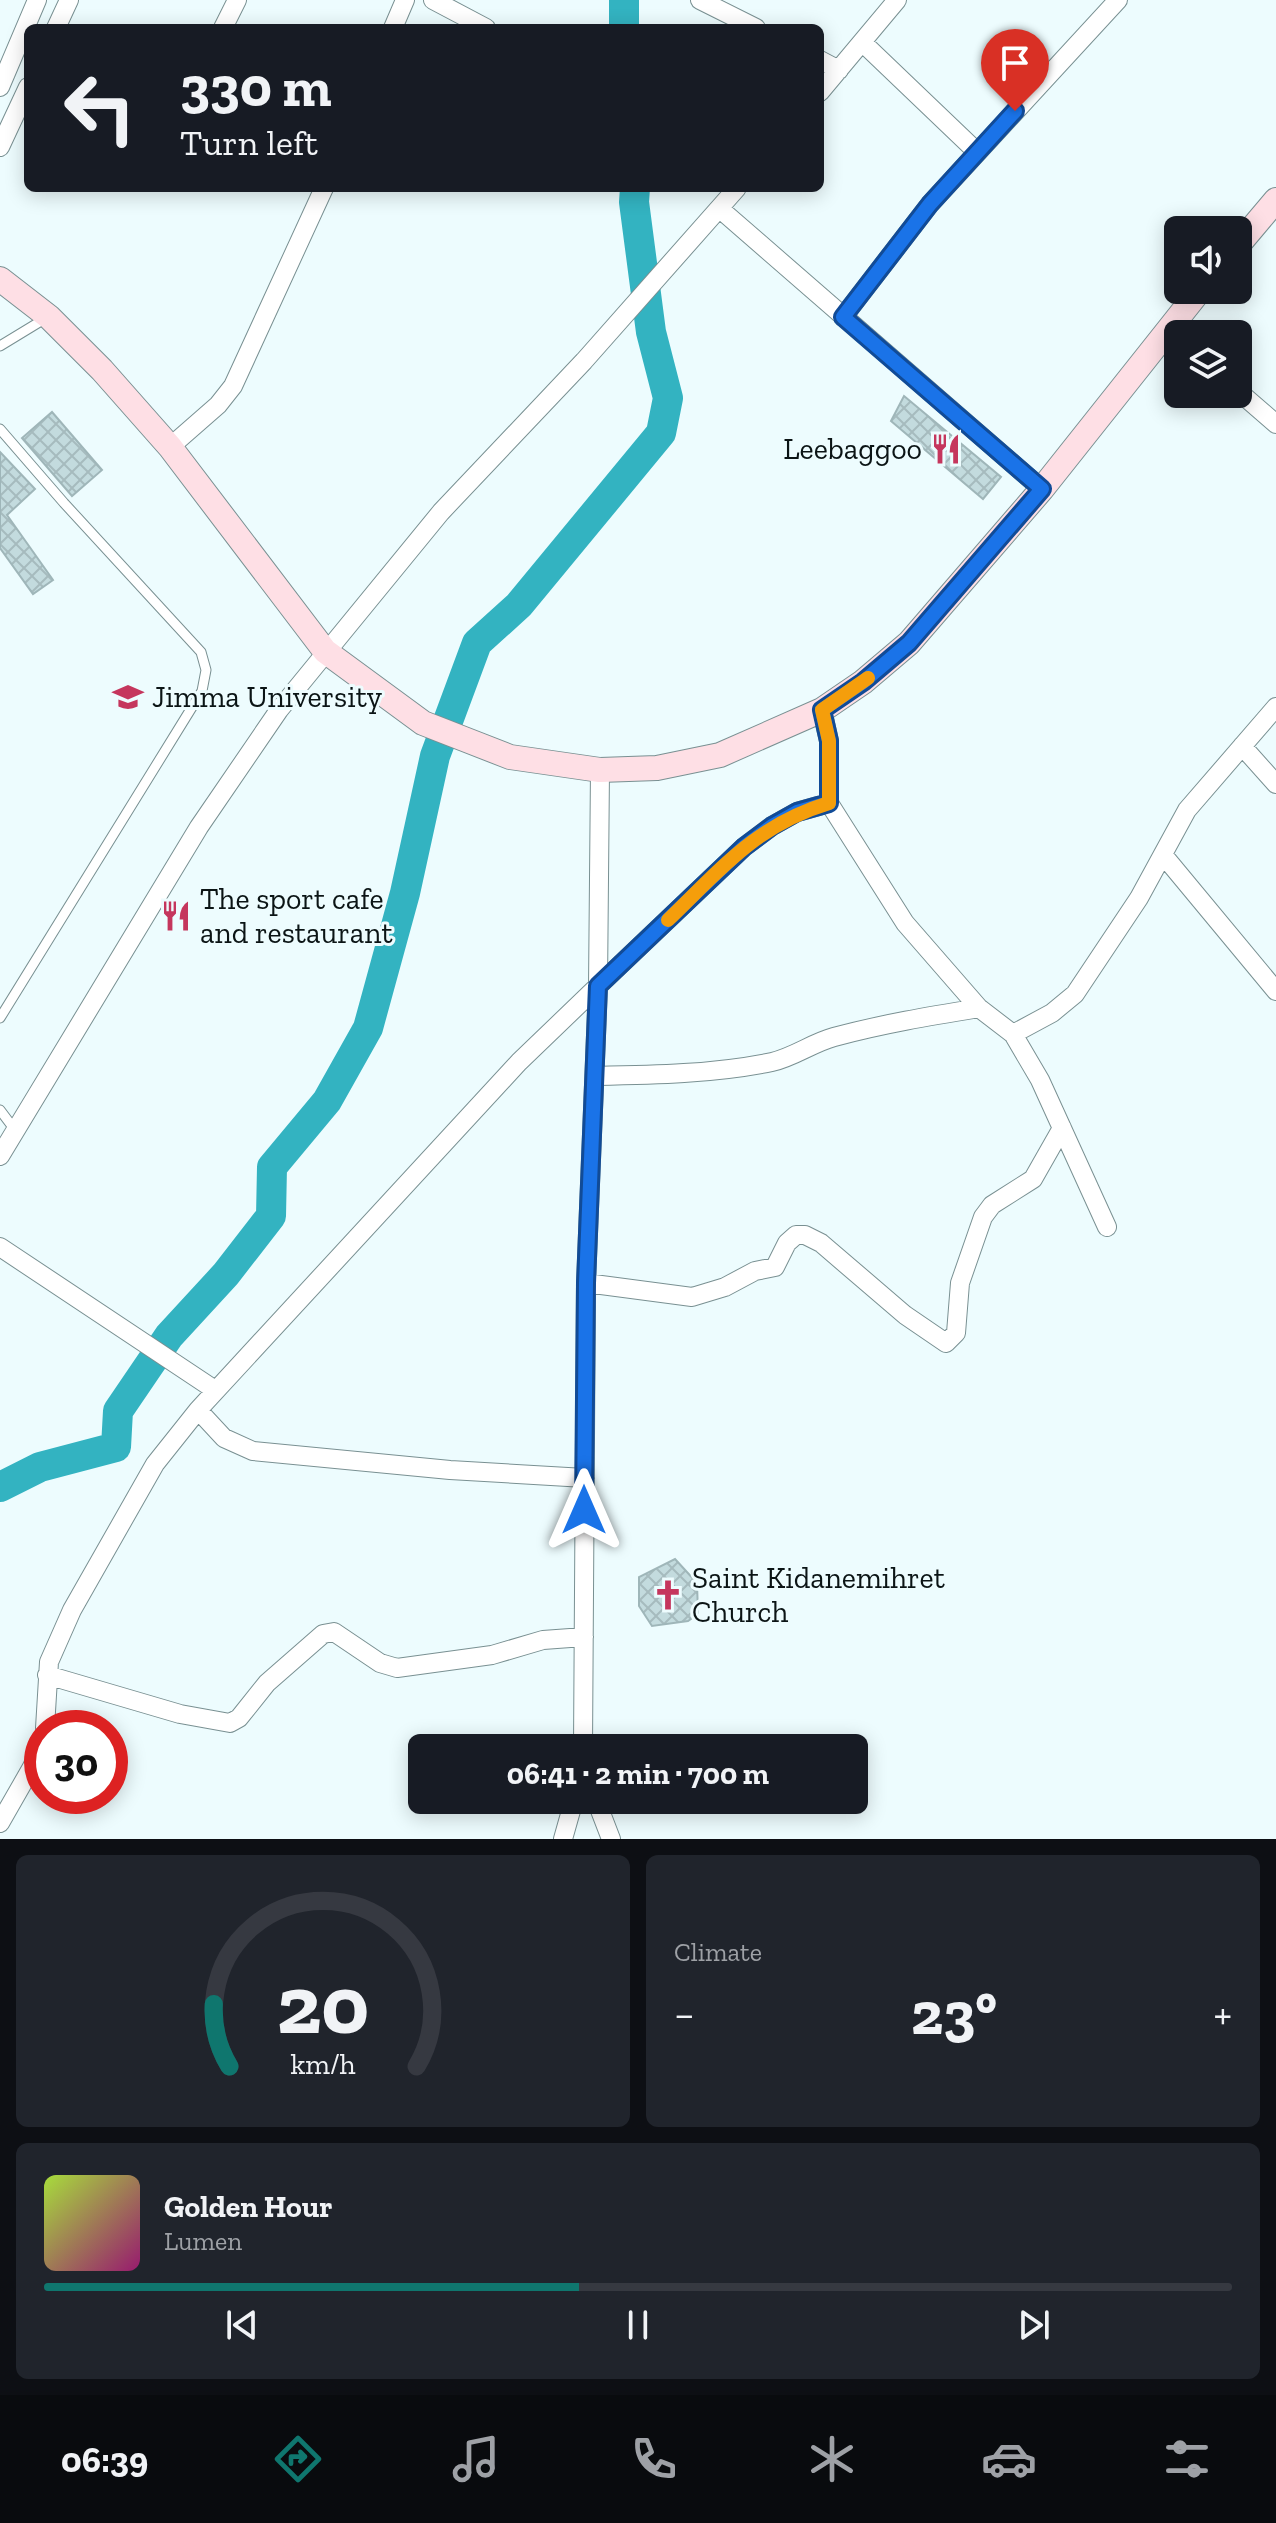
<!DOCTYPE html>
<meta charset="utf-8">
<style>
:root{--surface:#171b24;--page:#20242c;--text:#f1f3f6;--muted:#9ea1a6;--line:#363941;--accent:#0f766e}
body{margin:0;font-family:"Zilla Slab",serif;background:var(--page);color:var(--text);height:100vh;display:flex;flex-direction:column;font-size:30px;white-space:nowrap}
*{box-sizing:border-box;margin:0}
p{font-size:26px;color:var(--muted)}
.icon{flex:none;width:44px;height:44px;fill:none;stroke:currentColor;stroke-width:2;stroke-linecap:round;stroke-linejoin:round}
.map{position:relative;height:1839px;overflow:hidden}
.sheet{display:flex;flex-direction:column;gap:16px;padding:16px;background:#0d0f14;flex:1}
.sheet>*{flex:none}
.banner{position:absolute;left:24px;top:24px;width:800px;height:168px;border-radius:12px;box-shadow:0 4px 20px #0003;background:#171b24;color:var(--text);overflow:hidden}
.buttons{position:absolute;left:1164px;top:216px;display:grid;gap:16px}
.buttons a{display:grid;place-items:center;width:88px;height:88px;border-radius:12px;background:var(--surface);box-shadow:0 4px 20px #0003;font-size:40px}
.speed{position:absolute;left:24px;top:1710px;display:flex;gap:16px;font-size:40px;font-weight:700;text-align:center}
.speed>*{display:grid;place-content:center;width:104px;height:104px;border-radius:50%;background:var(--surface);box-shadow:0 4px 20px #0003;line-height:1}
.speed .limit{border:12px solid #d22;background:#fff;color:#111}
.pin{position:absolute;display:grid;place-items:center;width:68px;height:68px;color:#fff;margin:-82px -34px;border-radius:50% 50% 50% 0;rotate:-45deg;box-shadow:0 0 8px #0007}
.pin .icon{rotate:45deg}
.me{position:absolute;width:88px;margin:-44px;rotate:0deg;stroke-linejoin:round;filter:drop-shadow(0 0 6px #0008)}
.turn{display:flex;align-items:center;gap:28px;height:168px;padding:0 24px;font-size:36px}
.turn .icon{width:104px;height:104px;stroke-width:2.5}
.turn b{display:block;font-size:56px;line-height:68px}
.big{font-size:60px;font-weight:700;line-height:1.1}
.sheet .card{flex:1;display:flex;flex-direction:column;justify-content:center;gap:12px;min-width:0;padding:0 28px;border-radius:12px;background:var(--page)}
.sheet .dial{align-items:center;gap:0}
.dial svg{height:208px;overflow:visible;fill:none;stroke:var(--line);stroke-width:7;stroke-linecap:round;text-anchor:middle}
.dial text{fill:var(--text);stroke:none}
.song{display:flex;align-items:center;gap:24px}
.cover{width:96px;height:96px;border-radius:12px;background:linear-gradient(135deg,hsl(80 70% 55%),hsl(320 70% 35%))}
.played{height:8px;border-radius:4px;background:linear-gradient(90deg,var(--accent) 45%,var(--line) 45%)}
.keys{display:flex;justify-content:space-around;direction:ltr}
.heat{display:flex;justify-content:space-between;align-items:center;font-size:44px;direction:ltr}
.sheet .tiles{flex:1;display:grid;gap:16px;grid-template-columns:1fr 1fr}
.card:last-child{grid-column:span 2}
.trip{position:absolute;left:408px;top:1734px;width:460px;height:80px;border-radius:12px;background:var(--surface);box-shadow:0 4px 20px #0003;font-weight:700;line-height:80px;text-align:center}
.tabs{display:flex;height:128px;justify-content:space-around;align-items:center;background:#090b0e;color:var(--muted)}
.tabs .icon{width:56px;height:56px}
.tabs .selected{color:var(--accent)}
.tabs b{font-size:36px;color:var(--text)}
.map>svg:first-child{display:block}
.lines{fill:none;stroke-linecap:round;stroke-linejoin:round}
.river{stroke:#33b3c1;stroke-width:30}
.building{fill:url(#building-cross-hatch);stroke:#9fb6b9;stroke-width:2}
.lane-casing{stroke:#799092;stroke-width:11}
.street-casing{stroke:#799092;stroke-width:20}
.secondary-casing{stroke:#799092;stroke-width:26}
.lane{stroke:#fff;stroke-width:9}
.street{stroke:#fff;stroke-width:18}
.secondary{stroke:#fedfe5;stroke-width:24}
.route-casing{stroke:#114b97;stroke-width:20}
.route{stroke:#1a73e8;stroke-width:14}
.slow{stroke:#f59e0b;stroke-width:14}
.labels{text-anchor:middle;stroke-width:6;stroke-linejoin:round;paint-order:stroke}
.poi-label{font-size:30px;fill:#0b1415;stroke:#edfcfe;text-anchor:start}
</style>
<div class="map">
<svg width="1276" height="1839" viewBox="0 0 1276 1839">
<defs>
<pattern id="building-cross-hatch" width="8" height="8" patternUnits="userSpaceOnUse" patternTransform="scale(2)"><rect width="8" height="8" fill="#c3dbde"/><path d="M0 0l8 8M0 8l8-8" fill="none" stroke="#a6bbbe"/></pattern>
</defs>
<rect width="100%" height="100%" fill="#edfcfe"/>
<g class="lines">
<path class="river" d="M624,28V0
M0,1487L40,1467L116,1447L118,1411L169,1336L226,1274L271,1216L272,1167L327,1101L368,1028L405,893L435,756L477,643L519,605L661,433L668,398L651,332L634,202L635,188"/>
</g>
<path class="building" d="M904,396L1001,477L983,499L891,421Z
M52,412L102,470L72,496L22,438Z
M0,452L35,489L7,515L53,580L33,594L0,548Z
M675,1559L697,1583L698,1614L688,1621L652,1626L639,1606V1577Z"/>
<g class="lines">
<g class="lane-casing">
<path id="lane" d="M0,346L46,318
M0,429L64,503L201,652L206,670L202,691L0,1018
M0,1110L15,1130"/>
</g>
<g class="street-casing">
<path id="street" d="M433,0L486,28
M700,0L756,28
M56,28L69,0
M223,28L237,0
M393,28L405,0
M862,42L977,152
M820,60L839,70
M0,87L37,0
M820,92L897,0
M0,147L28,87
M720,209L1042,489
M843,317L930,204L1118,0
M1238,391L1276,424
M170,447L218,405L233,386L324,188
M822,710L829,741V803L905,923L979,1008L1013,1034L1040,1080L1107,1227
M1242,746L1276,784
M1164,856L1276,991
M1013,1034L1052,1013L1075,994L1139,898L1187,810L1276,707
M595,1076C653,1075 714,1074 772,1062C794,1057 812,1043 834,1037C882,1024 930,1016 979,1008
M0,1156L199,827L279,710L441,512L584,361L737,188
M0,1247L215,1390
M586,1283L692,1297L725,1287L755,1271L775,1267L787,1243L796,1235H805L821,1243L905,1315L946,1343L956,1333L960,1283L983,1217L992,1205L1033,1179L1062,1128
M198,1410L224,1438L253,1451L450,1470L585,1478
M47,1675L180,1714L230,1723L239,1718L267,1683L323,1634L334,1632L380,1663L397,1668L492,1655L543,1640L584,1637
M45,1728L49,1662L72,1610L155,1464L198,1410L519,1062L598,986L744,847L772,826L797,812L829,803
M583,1748L586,1283L598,986L600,770
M596,1800L611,1839
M0,1823L32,1767L42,1743
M563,1839L574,1800"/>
</g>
<g class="secondary-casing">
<path id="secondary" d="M1238,245L1276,200
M0,279L49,317L102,370L170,447L325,651L423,723L510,757L600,770L657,768L720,755L822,710L863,682L909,643L1042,489L1200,290"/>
</g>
<use href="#lane" class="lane"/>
<use href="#street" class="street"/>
<use href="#secondary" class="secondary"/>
</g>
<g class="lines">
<g class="route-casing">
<path id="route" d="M584,1510L586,1283L598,986L744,847L772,826L797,812L829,803V741L822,710L863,682L909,643L1042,489L843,317L930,204L1015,111"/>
</g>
<use href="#route" class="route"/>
<path class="slow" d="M668,920C721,869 756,825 829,803V741L822,710L868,678"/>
</g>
<defs>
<g id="restaurant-bare" transform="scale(2.4)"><path d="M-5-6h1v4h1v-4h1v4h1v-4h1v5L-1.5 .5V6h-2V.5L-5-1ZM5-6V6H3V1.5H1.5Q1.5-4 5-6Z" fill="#c5365d" stroke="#edfcfe" stroke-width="2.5" paint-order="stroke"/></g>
<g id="university-bare" transform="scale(2.4)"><path d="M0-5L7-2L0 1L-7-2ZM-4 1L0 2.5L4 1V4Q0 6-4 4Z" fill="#c5365d" stroke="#edfcfe" stroke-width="2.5" paint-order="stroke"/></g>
<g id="church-bare" transform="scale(2.4)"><path d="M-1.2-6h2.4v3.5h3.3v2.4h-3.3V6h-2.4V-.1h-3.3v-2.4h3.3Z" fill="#c5365d" stroke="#edfcfe" stroke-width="2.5" paint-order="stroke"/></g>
</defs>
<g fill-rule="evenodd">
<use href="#restaurant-bare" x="946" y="449"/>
<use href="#university-bare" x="128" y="697"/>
<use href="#restaurant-bare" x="176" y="916"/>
<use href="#church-bare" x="668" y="1595"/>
</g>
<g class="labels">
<g class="poi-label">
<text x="922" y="459" text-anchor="end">Leebaggoo</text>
<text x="152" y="707">Jimma University</text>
<text x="200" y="909">The sport cafe<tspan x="200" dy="34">and restaurant</tspan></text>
<text x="692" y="1588">Saint Kidanemihret<tspan x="692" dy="34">Church</tspan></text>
</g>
</g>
</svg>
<div class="buttons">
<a><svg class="icon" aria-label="sound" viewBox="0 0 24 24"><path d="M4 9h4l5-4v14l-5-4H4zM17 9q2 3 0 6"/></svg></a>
<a><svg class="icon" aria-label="layers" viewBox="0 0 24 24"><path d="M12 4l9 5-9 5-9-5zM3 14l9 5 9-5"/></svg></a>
</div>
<div class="speed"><div class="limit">30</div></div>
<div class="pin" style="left:1015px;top:111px;background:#d93025"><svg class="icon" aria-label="arrive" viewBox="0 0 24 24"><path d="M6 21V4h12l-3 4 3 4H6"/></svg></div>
<svg class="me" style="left:584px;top:1510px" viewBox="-20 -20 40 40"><path d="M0-17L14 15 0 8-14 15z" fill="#1a73e8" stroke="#fff" stroke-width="4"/></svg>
<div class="trip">06:41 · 2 min · 700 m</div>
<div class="banner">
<div class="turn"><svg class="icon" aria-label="left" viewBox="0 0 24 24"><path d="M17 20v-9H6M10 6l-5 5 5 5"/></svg><div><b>330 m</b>Turn left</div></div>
</div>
</div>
<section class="sheet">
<div class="tiles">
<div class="card dial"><svg viewBox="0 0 100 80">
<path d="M14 69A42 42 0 1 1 86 69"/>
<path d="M14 69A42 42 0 0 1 8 45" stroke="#0f766e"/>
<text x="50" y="56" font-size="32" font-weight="700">20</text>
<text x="50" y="72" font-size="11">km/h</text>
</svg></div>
<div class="card"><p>Climate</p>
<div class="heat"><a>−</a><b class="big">23°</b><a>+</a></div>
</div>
<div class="card">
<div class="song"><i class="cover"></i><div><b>Golden Hour</b><p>Lumen</p></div></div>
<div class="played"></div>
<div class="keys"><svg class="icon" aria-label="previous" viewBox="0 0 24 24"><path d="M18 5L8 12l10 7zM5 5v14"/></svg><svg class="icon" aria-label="pause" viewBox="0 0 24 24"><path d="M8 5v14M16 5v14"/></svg><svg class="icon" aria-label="next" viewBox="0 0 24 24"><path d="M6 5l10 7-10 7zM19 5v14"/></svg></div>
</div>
</div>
</section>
<nav class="tabs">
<b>06:39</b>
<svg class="icon selected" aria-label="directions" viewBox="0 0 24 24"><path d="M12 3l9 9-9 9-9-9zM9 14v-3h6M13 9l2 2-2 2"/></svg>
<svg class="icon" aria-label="music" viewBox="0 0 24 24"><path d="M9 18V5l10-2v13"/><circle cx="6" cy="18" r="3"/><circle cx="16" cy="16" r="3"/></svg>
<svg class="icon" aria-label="phone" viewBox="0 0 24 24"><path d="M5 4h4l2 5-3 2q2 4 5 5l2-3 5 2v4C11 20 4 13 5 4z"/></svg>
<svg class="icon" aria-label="climate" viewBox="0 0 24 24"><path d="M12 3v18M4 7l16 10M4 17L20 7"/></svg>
<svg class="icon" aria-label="car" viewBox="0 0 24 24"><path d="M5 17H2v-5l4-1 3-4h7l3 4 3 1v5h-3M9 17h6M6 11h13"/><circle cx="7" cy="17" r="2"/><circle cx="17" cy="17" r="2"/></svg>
<svg class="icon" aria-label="filters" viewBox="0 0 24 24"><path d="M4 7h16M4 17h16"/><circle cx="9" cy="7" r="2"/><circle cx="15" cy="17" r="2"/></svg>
</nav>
